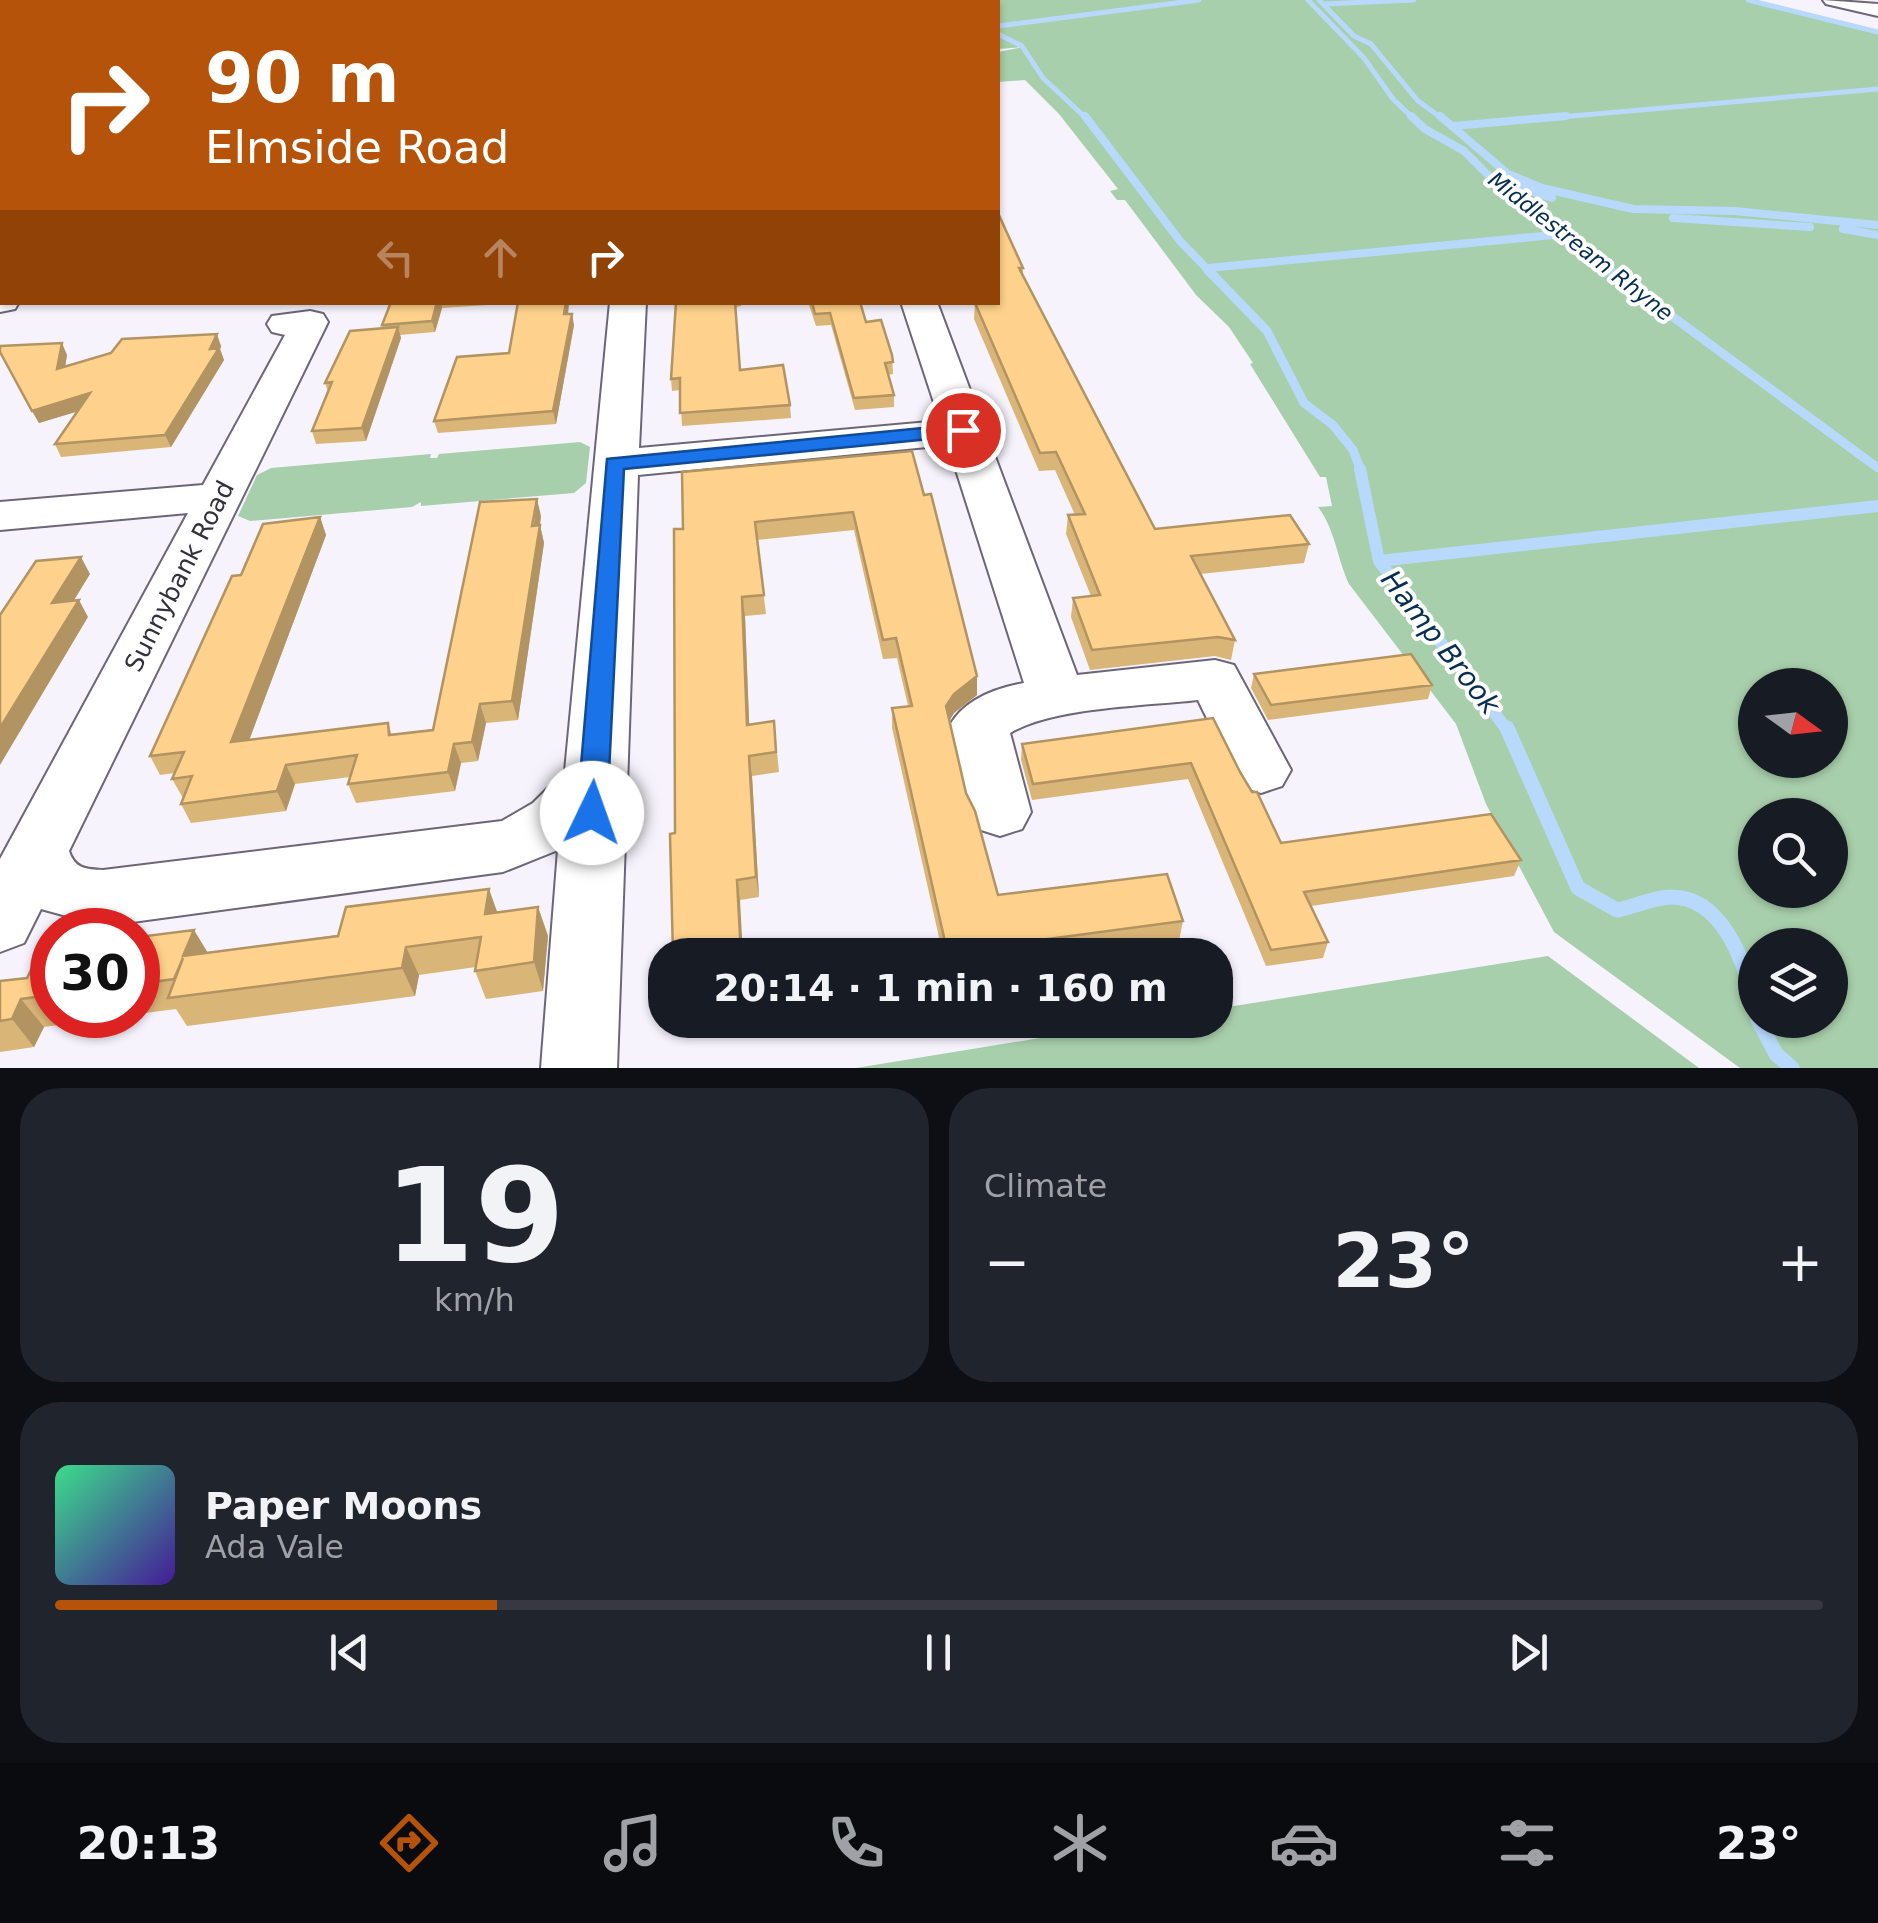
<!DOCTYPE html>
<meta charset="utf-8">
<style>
:root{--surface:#171b24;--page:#20242c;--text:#f1f3f6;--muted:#9ea1a6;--line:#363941;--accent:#b45309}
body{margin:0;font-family:"DejaVu Sans",sans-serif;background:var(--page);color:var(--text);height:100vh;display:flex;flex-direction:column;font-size:38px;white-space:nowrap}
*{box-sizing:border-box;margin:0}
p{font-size:32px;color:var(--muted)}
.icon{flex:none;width:55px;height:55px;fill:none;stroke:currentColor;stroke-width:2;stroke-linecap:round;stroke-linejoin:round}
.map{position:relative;height:1068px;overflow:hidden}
.details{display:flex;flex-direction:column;gap:20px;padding:20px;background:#0d0f14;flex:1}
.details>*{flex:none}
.top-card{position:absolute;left:0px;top:0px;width:1000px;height:305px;box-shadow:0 2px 8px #0004;background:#b45309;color:#fff;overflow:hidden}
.needle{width:65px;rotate:105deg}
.tools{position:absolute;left:1738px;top:668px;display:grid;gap:20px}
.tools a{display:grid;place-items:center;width:110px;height:110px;border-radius:50%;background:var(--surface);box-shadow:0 2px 8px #0004;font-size:50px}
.speed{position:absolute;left:30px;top:908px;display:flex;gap:20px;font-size:50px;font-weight:700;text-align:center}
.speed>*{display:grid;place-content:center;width:130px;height:130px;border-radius:50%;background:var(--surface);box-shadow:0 2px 8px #0004;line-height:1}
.speed .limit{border:15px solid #d22;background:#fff;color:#111}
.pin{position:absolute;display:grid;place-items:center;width:85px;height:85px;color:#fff;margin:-42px;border:5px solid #fff;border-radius:50%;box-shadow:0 2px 10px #0007}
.me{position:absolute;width:110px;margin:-55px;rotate:3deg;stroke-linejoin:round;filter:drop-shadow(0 0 8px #0008)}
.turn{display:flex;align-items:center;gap:35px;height:210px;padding:0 40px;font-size:45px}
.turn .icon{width:130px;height:130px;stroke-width:2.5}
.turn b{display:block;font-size:70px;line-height:85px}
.lanes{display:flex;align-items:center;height:95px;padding:0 40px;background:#0003;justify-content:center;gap:50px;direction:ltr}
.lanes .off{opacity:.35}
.big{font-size:75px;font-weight:800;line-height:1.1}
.details .widget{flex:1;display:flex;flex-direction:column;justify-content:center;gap:15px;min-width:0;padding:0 35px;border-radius:40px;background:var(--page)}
.details .dial{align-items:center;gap:0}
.dial b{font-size:130px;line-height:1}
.song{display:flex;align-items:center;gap:30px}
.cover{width:120px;height:120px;border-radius:15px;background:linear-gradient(135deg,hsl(150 70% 55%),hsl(260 70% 35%))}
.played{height:10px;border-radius:5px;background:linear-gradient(90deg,var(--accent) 25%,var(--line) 25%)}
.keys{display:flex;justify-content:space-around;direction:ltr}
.heat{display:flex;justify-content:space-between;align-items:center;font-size:55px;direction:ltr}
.details .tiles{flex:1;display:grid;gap:20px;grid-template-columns:1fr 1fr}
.widget:last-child{grid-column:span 2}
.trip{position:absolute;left:648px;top:938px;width:585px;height:100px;border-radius:40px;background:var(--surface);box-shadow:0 2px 8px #0004;font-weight:800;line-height:100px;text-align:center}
.menu{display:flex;height:160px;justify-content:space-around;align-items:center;background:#090b0e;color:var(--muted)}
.menu .icon{width:70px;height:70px}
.menu .on{color:var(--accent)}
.menu b{font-size:45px;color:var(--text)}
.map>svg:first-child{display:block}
.green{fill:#a8cfab;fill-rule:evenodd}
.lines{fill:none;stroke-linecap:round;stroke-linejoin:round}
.stream-far4{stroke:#b8d9fc;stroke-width:5}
.stream-far3{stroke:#b8d9fc;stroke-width:8}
.stream-far2{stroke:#b8d9fc;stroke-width:9}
.stream-far1{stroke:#b8d9fc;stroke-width:12}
.stream{stroke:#b8d9fc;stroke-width:15}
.minor-casing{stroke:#6c6678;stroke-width:4}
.minor{fill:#fff;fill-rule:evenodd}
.wall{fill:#dab578}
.shaded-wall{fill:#b29362}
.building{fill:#fed28c;stroke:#b29362;stroke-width:2.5}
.route{fill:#1a73e8;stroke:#114b97;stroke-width:2.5}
.labels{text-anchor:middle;stroke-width:8;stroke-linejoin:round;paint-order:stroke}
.far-water-label{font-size:22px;font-style:italic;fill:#062e52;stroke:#fff}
.street-label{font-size:25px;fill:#323038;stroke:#fff}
.water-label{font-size:28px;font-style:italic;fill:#062e52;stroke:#fff}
</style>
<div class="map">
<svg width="1878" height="1068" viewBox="0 0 1878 1068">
<rect width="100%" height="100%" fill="#f6f3fc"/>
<path class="green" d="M817,0H1748L1878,32V1068H1740L1554,932L1486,804L1456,724L1349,584C1337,558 1335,529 1318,507L1332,506L1326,477H1320L1250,364L1253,363L1229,327L1196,295L1125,200H1117L1110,191L1118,189L1059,114L1025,80L998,82V52L1023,47L998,49V2ZM1755,685H1830V760H1755ZM1755,815H1830V890H1755ZM1755,945H1830V1020H1755Z
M580,442L590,447L586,483L574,493L421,506V502L412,507L250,521L238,516L257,475L271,468L431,454L430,458H437L439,454Z
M1548,956L1699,1068H856L1150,1020H1215V1009Z"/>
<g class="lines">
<path class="stream-far4" d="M934,0L939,2
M1308,0L1364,58L1393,99L1414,119
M1319,0L1354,36L1371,44L1418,101L1443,119
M1748,0L1878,32
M1324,4L1414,0
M998,26L1199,0
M998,34L1022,46L1043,78L1087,119
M1538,119L1878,89"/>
<path class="stream-far3" d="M1085,116L1180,241L1210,272
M1411,116L1425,129L1464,151L1510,197L1611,272
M1440,116L1508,174L1542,188L1633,209L1735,211L1878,225
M1454,126L1566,116
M1498,181L1552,198
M1673,218L1810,227
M1843,229L1878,235
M1208,268L1564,234"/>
<path class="stream-far2" d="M1207,269L1267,331L1304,403L1333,425L1353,450L1361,471
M1608,269L1878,468"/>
<path class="stream-far1" d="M1360,469L1379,561L1508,731
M1379,561L1878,506"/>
<path class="stream" d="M1507,728L1578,888L1617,910C1635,907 1653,897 1671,897C1723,897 1743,961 1755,1001
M1758,1020L1776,1054L1792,1068"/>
<g class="minor-casing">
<path id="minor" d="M1823,0L1878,4V16L1826,4Z
M0,290L2,302H19L15,309L0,312Z
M610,302H646L639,448L940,421L901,302H937L1077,675L1215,660L1234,665L1291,770L1282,786L1261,793L1240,786L1198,700C1146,706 1053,707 1010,733L1031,812L1022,829L1000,836L978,829L969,812L950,725C965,699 996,688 1024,683L948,445L638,475L617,1068H541L558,850L503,872L103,926L41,909L24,943L0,952V859L188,513L0,530V502L203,485L285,335L272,332L267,324L272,316L310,311L323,314L328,322L69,851C75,869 86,869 103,870L502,821L533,803L565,771Z"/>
</g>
<use href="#minor" class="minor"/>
</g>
<path class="wall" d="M998,213L1023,268V275L1155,529L1309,544L1304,563L1200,574L1235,640L1231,660L1215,656L1090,670L1071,617L1073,598L1091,596L1066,534L1068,515H1075L1055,470L1039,471L974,319L975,303L998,302Z
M391,302H569L568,314L574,325L556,424L438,433L434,421L509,353L518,303L442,308L435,332L400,335L401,338L366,441L316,444L312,431L328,392L325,383L383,328L382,325Z
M676,302H741V306L736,307L740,370L790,405L791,418L682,426L680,390L672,391L671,379Z
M808,302H860L866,322L892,355L893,374L888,375L894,395V407L855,410L831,325L816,326Z
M221,346L220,349L224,360L171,447L61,457L55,444L77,411L39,423L0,352L67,355L65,366Z
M924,495L977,676V695L954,713L950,720L966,793L998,895L1183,921L1179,941L1075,955H943L892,728V708L908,706L897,658L883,659L854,530L757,540L766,614L745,616L749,725L774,721L779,772L752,776L759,897L740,900L675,833L674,529Z
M541,516L540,525L544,543L518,720L486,723L478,761L461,763L455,791L356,803L348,784L350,777L295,784L286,811L191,823L181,804L183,798L172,779L175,773L160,775L150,756L241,575L320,517L326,535L249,740L388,723L392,735L433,730Z
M1254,674L1432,685L1428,699L1268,720L1251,688Z
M1213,718L1240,772L1281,843L1521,860L1514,876L1311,906L1328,942L1323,958L1266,966L1188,779L1032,800L1021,760L1022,744Z
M538,907L548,936L543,991L486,999L475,971L476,967L419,975L415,996L187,1026L176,1009L138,1014V937L208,953Z
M52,948V1015H133L44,1027L34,1047L0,1052V981L27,978Z"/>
<path class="shaded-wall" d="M2,163V184L0,186V165Z
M437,302H441L442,308L435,332L432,321Z
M566,302H569L567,326L564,314Z
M572,314L574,325L556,424L553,411Z
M398,327L401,338L366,441L362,428Z
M217,334L221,346L220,349L224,360L171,447L165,435Z
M62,343L67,355L63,381L57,369Z
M90,393L96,406L39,423L32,411Z
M537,499L541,516L538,537L540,525L544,543L518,720L512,701Z
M320,517L326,535L241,762L231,742Z
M81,557L90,574L62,620L52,603Z
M742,597L745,616L750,744L747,725Z
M79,600L88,617L0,765V728Z
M977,676V695L954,713L946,726V706L954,694Z
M480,704L486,723L478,761L472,742Z
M454,744L461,763L455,791L448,772Z
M749,756L752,776L759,897L756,877Z
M286,765L295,784L286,811L277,791Z
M737,880L740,900L743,955H741Z
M489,889L499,917L485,914Z
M538,907L548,936L543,991L534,962Z
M194,930L211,958L183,956Z
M406,947L419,975L415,996L402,968Z
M21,999L44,1027L34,1047L12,1019Z"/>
<path class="building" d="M0,0H798L801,2H221L222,1L188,2H2V163L0,165Z
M998,213L1023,268H1019L1155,529L1290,515L1309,544L1191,556L1235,640L1218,637L1092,650L1073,598L1100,595L1068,515L1085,514L1056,452L1040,453L975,303L998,302Z
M391,302H437L432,321L382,325Z
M518,302H566L564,314H572L553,411L434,421L457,357L509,353Z
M676,302H735L740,370L783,365L790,405L680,413V378L671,379Z
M812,302H860L866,322L881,320L892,355L893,362L885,363L894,395L854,398L830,313L815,314Z
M398,327L362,428L312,431L332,382L325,383L350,331Z
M217,334L210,349L219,348L165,435L55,444L90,393L32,411L0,352V346L62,343L57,369L111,353L122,339Z
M912,451L924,495L931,494L977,676L954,694L946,706L966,793L975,811L998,895L1167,874L1183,921L1010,944L1013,955H948L892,708L912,706L896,638L883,640L853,512L755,522L764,595L742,597L747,725L774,721L776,752L749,756L756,877L737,880L741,955H673L670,834L675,833L674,529H683L682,472Z
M537,499L532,526L540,525L512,701L480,704L472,742L454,744L448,772L348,784L357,755L286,765L277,791L181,804L192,776L172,779L184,752L150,756L232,576L241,575L263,524L320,517L231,742L388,723L389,735L433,730L480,502Z
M81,557L52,603L79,600L0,728V615L36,561Z
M1411,654L1432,685L1271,705L1254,674Z
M1213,718L1240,772L1252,792H1257L1281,843L1491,814L1521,860L1304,892L1328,942L1271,950L1191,763L1033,784L1022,744Z
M489,889L485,914L538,907L534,962L475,971L481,937L406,947L402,968L168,998L183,958L174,979L138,984V937L194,930L183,956L338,936L346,907Z
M52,948V995L21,999L12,1019L0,1021V981L27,978L41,950Z"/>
<path class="route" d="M963,424L973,430L970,435L624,469L607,813L602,821L592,825L581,821L577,813L607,459Z"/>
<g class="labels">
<g class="far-water-label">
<text transform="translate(1581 246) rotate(38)" y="8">Middlestream Rhyne</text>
</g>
<g class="street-label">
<text transform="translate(179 576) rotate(-63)" y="9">Sunnybank Road</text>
</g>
<g class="water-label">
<text transform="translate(1441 642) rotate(52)" y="10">Hamp Brook</text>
</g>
</g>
</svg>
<div class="tools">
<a><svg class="needle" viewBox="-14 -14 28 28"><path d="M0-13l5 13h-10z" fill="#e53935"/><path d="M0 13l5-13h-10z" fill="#9ea1a6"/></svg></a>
<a><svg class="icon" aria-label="search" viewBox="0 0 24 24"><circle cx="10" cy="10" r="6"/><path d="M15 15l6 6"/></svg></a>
<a><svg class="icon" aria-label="layers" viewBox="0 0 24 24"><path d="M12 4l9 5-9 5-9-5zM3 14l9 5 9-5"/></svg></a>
</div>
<div class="speed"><div class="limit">30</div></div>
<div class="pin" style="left:963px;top:430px;background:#d93025"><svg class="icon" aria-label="arrive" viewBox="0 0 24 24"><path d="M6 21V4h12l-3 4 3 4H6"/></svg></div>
<svg class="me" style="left:592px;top:813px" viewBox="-20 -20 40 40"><circle r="19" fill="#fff"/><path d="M0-13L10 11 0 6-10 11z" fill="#1a73e8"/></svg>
<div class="trip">20:14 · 1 min · 160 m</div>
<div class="top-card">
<div class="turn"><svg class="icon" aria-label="right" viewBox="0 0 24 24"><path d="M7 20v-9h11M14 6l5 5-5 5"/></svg><div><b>90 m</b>Elmside Road</div></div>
<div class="lanes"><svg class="icon off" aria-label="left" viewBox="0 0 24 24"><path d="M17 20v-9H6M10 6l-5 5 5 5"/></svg><svg class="icon off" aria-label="ahead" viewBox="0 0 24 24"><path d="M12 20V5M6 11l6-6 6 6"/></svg><svg class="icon" aria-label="right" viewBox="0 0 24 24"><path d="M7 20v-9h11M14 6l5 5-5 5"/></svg></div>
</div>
</div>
<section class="details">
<div class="tiles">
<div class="widget dial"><b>19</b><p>km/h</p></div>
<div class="widget"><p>Climate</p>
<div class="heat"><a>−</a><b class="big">23°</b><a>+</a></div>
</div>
<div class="widget">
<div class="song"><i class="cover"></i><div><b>Paper Moons</b><p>Ada Vale</p></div></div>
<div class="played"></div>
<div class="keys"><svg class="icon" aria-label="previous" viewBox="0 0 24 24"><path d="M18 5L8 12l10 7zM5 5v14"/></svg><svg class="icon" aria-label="pause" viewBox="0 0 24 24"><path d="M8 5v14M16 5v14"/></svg><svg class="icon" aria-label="next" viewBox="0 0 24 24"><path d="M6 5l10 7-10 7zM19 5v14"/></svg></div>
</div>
</div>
</section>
<nav class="menu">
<b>20:13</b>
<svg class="icon on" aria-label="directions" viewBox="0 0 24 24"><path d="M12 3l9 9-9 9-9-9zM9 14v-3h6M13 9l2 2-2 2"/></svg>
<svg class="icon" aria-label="music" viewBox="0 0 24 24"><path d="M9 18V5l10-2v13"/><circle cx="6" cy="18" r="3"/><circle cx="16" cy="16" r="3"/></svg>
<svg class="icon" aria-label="phone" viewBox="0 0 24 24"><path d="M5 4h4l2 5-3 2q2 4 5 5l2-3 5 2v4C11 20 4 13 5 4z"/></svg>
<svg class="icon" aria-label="climate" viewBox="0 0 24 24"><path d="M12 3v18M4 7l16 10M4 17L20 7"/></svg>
<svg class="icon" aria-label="car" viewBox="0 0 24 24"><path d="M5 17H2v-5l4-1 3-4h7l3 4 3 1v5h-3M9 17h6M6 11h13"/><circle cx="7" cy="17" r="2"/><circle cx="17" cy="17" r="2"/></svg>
<svg class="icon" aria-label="filters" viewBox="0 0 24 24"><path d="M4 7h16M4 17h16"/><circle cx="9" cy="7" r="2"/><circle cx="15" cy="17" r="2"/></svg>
<b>23°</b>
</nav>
